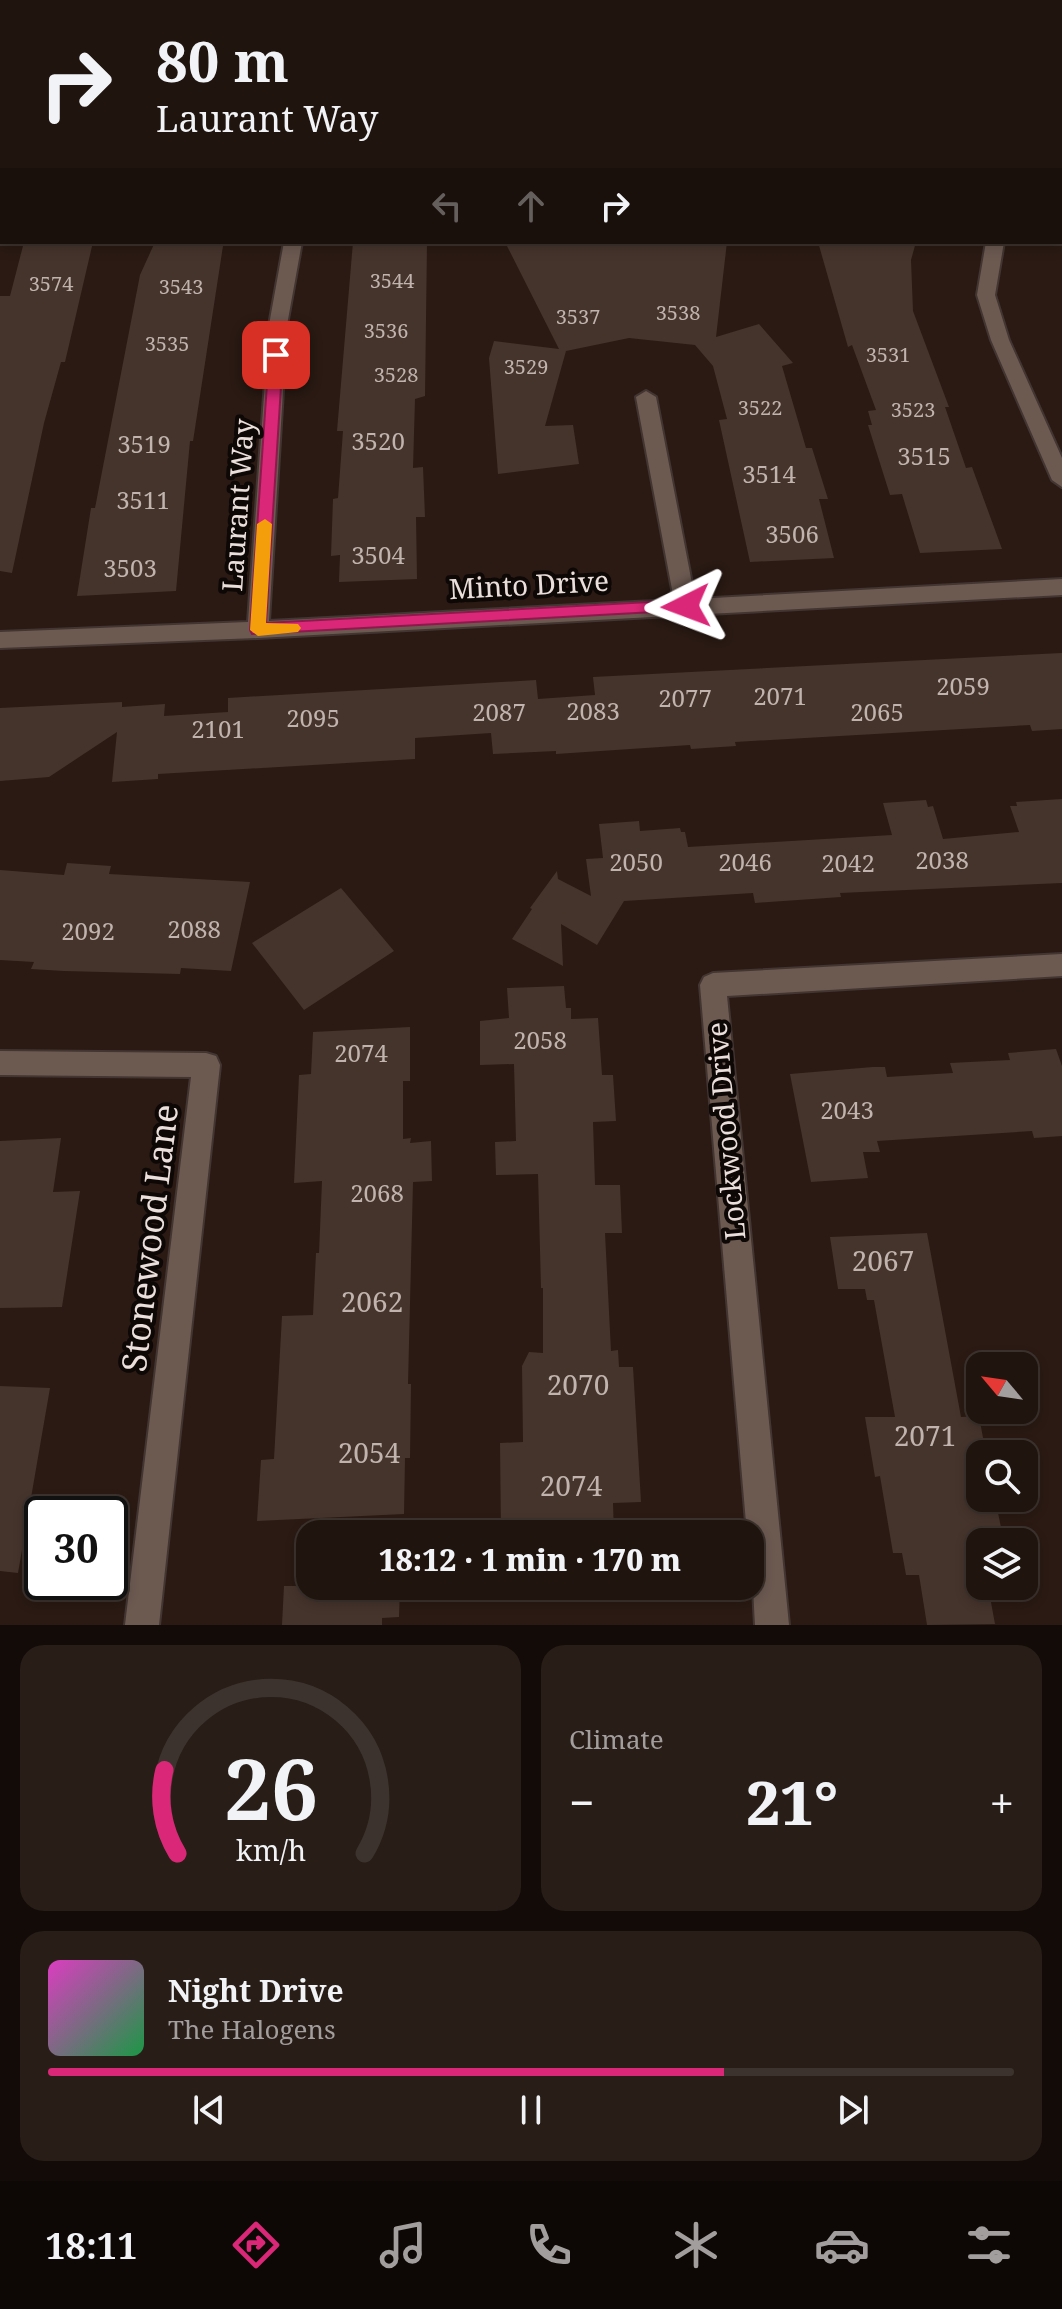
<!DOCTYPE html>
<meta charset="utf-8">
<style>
:root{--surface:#20140e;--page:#281d17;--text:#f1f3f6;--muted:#a29e9e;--line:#3d332e;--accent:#db2777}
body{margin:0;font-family:"Noto Serif",serif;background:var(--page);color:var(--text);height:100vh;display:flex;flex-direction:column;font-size:30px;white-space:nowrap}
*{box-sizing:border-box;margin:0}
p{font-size:26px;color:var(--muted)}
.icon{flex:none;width:44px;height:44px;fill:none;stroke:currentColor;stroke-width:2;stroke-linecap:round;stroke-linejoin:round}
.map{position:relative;height:1625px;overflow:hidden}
.panel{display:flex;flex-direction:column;gap:20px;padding:20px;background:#120b08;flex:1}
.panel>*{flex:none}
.banner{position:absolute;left:0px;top:0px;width:1062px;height:244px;box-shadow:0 4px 12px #0003,0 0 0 2px var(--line);background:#20140e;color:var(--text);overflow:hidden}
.needle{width:52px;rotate:299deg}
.controls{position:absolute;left:966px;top:1352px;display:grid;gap:16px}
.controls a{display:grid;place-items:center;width:72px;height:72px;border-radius:16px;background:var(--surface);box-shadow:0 4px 12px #0003,0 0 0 2px var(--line);font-size:40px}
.speed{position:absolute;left:24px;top:1496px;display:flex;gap:16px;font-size:40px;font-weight:700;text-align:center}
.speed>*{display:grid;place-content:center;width:104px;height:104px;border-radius:50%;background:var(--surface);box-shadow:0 4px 12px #0003,0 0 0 2px var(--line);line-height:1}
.speed .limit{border:4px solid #111;border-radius:12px;background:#fff;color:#111}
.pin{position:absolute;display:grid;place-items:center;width:68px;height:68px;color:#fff;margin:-34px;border-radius:16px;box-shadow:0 4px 12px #0006}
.me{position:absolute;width:88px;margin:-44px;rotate:267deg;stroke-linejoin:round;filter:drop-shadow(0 0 6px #0008)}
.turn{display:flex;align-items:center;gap:28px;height:168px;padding:0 24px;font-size:36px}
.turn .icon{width:104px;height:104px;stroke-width:2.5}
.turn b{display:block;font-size:56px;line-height:68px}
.lanes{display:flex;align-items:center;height:76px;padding:0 24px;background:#0003;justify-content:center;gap:40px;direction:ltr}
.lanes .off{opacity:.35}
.big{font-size:60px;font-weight:800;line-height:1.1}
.panel .widget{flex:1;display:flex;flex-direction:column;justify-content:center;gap:12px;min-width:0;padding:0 28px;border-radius:24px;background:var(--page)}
.panel .dial{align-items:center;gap:0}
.dial svg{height:208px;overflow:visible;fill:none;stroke:var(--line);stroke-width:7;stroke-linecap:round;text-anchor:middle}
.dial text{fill:var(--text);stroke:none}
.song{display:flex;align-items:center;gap:24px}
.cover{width:96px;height:96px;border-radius:12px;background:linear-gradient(135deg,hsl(310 70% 55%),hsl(140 70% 35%))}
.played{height:8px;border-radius:4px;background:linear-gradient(90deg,var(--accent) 70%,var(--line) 70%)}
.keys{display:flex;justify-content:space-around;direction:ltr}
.heat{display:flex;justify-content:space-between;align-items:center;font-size:44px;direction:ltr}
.panel .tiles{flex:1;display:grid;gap:20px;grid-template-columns:1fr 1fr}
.widget:last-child{grid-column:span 2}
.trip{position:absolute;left:296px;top:1520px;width:468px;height:80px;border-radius:24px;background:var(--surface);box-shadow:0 4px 12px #0003,0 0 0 2px var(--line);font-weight:800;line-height:80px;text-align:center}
.tabs{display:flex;height:128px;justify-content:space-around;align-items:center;background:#0d0806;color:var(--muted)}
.tabs .icon{width:56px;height:56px}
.tabs .active{color:var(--accent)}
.tabs b{font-size:36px;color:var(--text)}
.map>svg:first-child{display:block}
.building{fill:#45342c}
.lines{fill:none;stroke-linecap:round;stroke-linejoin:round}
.street-casing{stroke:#423532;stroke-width:4}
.secondary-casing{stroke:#423532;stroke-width:4}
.street{fill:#6c5a51;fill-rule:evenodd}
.secondary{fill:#6c5a51;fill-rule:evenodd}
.route{fill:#db2777;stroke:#8e194d;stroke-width:2}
.slow{fill:#f59e0b}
.labels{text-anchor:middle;stroke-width:8;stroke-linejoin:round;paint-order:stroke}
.far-number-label{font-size:20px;fill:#c1b4ae}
.number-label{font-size:24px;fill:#c1b4ae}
.street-label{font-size:28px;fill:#eadfda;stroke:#0d0705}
.near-number-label{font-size:28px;fill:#c1b4ae}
.near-street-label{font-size:34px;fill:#eadfda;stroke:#0d0705}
</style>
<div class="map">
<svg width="1062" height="1625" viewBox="0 0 1062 1625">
<rect width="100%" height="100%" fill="#2a1a13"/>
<path class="building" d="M24,242H93L65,362H61L44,423L12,573L0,571V296H10Z
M155,242H197L196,245L223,246L193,441H190L176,591L77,596L91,508H95L140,275Z
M353,242H427L425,396L415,399L413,468L423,467L425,517H416L417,579L339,582L340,555L331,556L333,499L338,498L343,431H337Z
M505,242H727L716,337L759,324L793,363L782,366L806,448H812L828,499H819L834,558L750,562L719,420L727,419L713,366L695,345L629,338L566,351L545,426L573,425L579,464L498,474L489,358L494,341L559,349Z
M818,242H916L911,260L913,311L949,407H945L966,468L972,467L1002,549L920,553L902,494L890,495L868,425H872L868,411L876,410L852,345L848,347Z
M1062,653V729L1032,731L1030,725L735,742L736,746L691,749L690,745L556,754V751L493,754L491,733L415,738V759L158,774V779L112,782L117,732L49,777L0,781V708L122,702V707L165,704L164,716L228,712V698L536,680L538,699L595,695L593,677Z
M1062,799V883L840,893L841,897L755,903L753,893L624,901L597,945L561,924L563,966L512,939L532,909L530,908L557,871L558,879L591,896L586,859L603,858L599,824L639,821L640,831L680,828L681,832H685L688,847L892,835L883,803L926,800L928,807L933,806L943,839L1019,832L1010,806H1017L1016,802Z
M67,863L111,866L109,874L250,882L231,971L181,968L180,974L64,971L31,969L34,962L0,960V870L64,875Z
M341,888L394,951L304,1010L252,943Z
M564,986L566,1008H571V1019L598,1018L602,1075H613L616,1121L593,1122L595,1185H620L622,1233H605L611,1351L618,1350L619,1367H633L641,1502L613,1503L614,1534H501L500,1443L523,1442L522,1366L529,1352L543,1353V1288H541L538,1174L496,1175L495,1142L516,1141L514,1064L480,1065V1021L509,1018L507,988Z
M410,1027V1081H403V1139L411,1138L410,1143L431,1141L432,1181L413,1182L408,1384H411L410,1458H405L404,1514L257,1521L261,1460L274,1459L282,1316L313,1315L316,1253H319L322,1181L294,1183L299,1075L311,1074L313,1032Z
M1056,1049L1062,1066V1136L1034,1138L1032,1131L877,1141L880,1152H863L868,1178L811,1182L790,1074L873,1067H885L887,1077L953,1073L950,1063L1010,1060L1008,1053Z
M61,1138L53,1192L80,1191L62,1307L0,1308V1141Z
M927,1233L961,1417L979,1416L986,1454H980V1498H995L1004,1542H980V1586H988L995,1624L927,1625L919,1575H906L902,1553H893L880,1476L875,1477L865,1417H895L874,1300H867L865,1289H838L830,1237Z
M0,1386L50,1388L18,1573L0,1571Z
M284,1586H400L399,1617L382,1618V1625H282Z"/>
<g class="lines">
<g class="street-casing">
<path id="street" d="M311,0H325V2H311Z
M999,0H1013L1014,2H1000Z
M284,242H302L287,325L269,621L674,600L636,397L646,391L656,397L695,599L1062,579V595L258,638L0,648V632L248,622L269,325Z
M986,242H1004L995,295L1009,340L1062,458V487L1052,480L991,340L977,295Z
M1062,954V976L727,996L789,1625H755L750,1534H747L700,985L704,977L713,973Z
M0,1051L206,1053L216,1056L220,1065L159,1625H125L191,1077L0,1075Z"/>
</g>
<g class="secondary-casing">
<path id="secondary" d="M567,0H637L566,2Z
M888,0H974L973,2Z
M0,11H2V19H0Z"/>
</g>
<use href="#street" class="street"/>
<use href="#secondary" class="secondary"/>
</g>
<path class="route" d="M276,351L283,355L266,623L686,600L691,602V610L252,634L250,630L269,355Z"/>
<path class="slow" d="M265,519L272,524L266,623L298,624L301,628L298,632L258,636L250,630L257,524Z"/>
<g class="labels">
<g class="far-number-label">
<text x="392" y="288">3544</text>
<text x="51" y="291">3574</text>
<text x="181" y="294">3543</text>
<text x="678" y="320">3538</text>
<text x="578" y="324">3537</text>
<text x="386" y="338">3536</text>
<text x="167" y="351">3535</text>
<text x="888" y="362">3531</text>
<text x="526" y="374">3529</text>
<text x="396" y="382">3528</text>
<text x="760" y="415">3522</text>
<text x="913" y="417">3523</text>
</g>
<g class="number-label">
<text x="378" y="450">3520</text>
<text x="144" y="453">3519</text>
<text x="924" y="465">3515</text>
<text x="769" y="483">3514</text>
<text x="143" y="509">3511</text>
<text x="792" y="543">3506</text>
<text x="378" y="564">3504</text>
<text x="130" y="577">3503</text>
<text x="963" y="695">2059</text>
<text x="780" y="705">2071</text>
<text x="685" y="707">2077</text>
<text x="593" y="720">2083</text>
<text x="499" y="721">2087</text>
<text x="877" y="721">2065</text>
<text x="313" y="727">2095</text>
<text x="218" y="738">2101</text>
<text x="942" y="869">2038</text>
<text x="636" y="871">2050</text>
<text x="745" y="871">2046</text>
<text x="848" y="872">2042</text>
<text x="194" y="938">2088</text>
<text x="88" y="940">2092</text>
<text x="540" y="1049">2058</text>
<text x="361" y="1062">2074</text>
<text x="847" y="1119">2043</text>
<text x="377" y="1202">2068</text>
</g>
<g class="street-label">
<text transform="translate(238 505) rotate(-86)" y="10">Laurant Way</text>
<text transform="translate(529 585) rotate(-3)" y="10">Minto Drive</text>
<text transform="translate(726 1131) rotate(-95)" y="10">Lockwood Drive</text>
</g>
<g class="near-number-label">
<text x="883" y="1271">2067</text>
<text x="372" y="1312">2062</text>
<text x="578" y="1395">2070</text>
<text x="925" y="1446">2071</text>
<text x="369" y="1463">2054</text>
<text x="571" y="1496">2074</text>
</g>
<g class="near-street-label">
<text transform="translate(150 1238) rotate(-83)" y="12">Stonewood Lane</text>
</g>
</g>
</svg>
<div class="controls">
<a><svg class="needle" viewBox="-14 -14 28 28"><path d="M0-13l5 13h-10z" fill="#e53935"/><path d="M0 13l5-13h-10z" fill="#a29e9e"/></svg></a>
<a><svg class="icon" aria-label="search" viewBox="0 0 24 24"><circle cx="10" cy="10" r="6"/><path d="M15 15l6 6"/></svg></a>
<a><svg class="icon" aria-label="layers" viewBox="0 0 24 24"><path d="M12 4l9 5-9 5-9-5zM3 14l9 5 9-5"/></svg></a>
</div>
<div class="speed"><div class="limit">30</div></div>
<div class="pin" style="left:276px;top:355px;background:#d93025"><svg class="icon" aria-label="arrive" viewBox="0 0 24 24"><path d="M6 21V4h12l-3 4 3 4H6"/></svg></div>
<svg class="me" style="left:686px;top:606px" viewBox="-20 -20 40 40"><path d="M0-17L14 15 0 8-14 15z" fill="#db2777" stroke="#fff" stroke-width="4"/></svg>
<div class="trip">18:12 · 1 min · 170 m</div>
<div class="banner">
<div class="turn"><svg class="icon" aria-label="right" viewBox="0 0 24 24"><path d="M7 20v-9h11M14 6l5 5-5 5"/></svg><div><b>80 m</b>Laurant Way</div></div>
<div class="lanes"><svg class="icon off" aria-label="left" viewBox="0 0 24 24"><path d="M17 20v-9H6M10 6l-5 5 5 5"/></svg><svg class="icon off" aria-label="ahead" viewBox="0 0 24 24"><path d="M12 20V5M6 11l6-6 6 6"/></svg><svg class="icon" aria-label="right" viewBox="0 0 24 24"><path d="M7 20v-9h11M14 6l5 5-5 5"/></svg></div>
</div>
</div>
<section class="panel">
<div class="tiles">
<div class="widget dial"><svg viewBox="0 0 100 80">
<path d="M14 69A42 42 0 1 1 86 69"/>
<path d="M14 69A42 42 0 0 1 9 37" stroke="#db2777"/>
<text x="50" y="56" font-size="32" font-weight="700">26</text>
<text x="50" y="72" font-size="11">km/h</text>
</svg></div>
<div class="widget"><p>Climate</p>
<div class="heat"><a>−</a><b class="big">21°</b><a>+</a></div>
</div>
<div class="widget">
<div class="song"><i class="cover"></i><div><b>Night Drive</b><p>The Halogens</p></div></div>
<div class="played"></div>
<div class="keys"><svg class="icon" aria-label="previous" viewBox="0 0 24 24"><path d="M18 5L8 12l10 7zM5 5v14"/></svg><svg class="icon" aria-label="pause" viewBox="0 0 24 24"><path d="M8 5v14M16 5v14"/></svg><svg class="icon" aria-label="next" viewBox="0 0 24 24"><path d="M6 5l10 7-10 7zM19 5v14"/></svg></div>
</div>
</div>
</section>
<nav class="tabs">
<b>18:11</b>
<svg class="icon active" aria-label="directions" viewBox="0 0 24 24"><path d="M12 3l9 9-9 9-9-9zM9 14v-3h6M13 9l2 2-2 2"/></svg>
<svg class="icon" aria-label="music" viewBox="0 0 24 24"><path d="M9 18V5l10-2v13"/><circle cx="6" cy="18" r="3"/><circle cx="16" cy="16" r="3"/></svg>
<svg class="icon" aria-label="phone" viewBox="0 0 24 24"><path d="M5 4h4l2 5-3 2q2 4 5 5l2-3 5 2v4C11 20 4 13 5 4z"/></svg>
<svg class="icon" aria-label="climate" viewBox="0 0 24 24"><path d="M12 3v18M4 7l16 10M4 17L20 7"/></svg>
<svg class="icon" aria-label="car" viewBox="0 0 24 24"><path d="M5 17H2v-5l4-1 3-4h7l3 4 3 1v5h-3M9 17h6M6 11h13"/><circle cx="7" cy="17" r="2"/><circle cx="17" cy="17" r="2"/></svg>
<svg class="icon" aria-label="filters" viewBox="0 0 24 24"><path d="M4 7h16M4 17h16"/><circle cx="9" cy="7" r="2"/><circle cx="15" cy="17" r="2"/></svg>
</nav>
